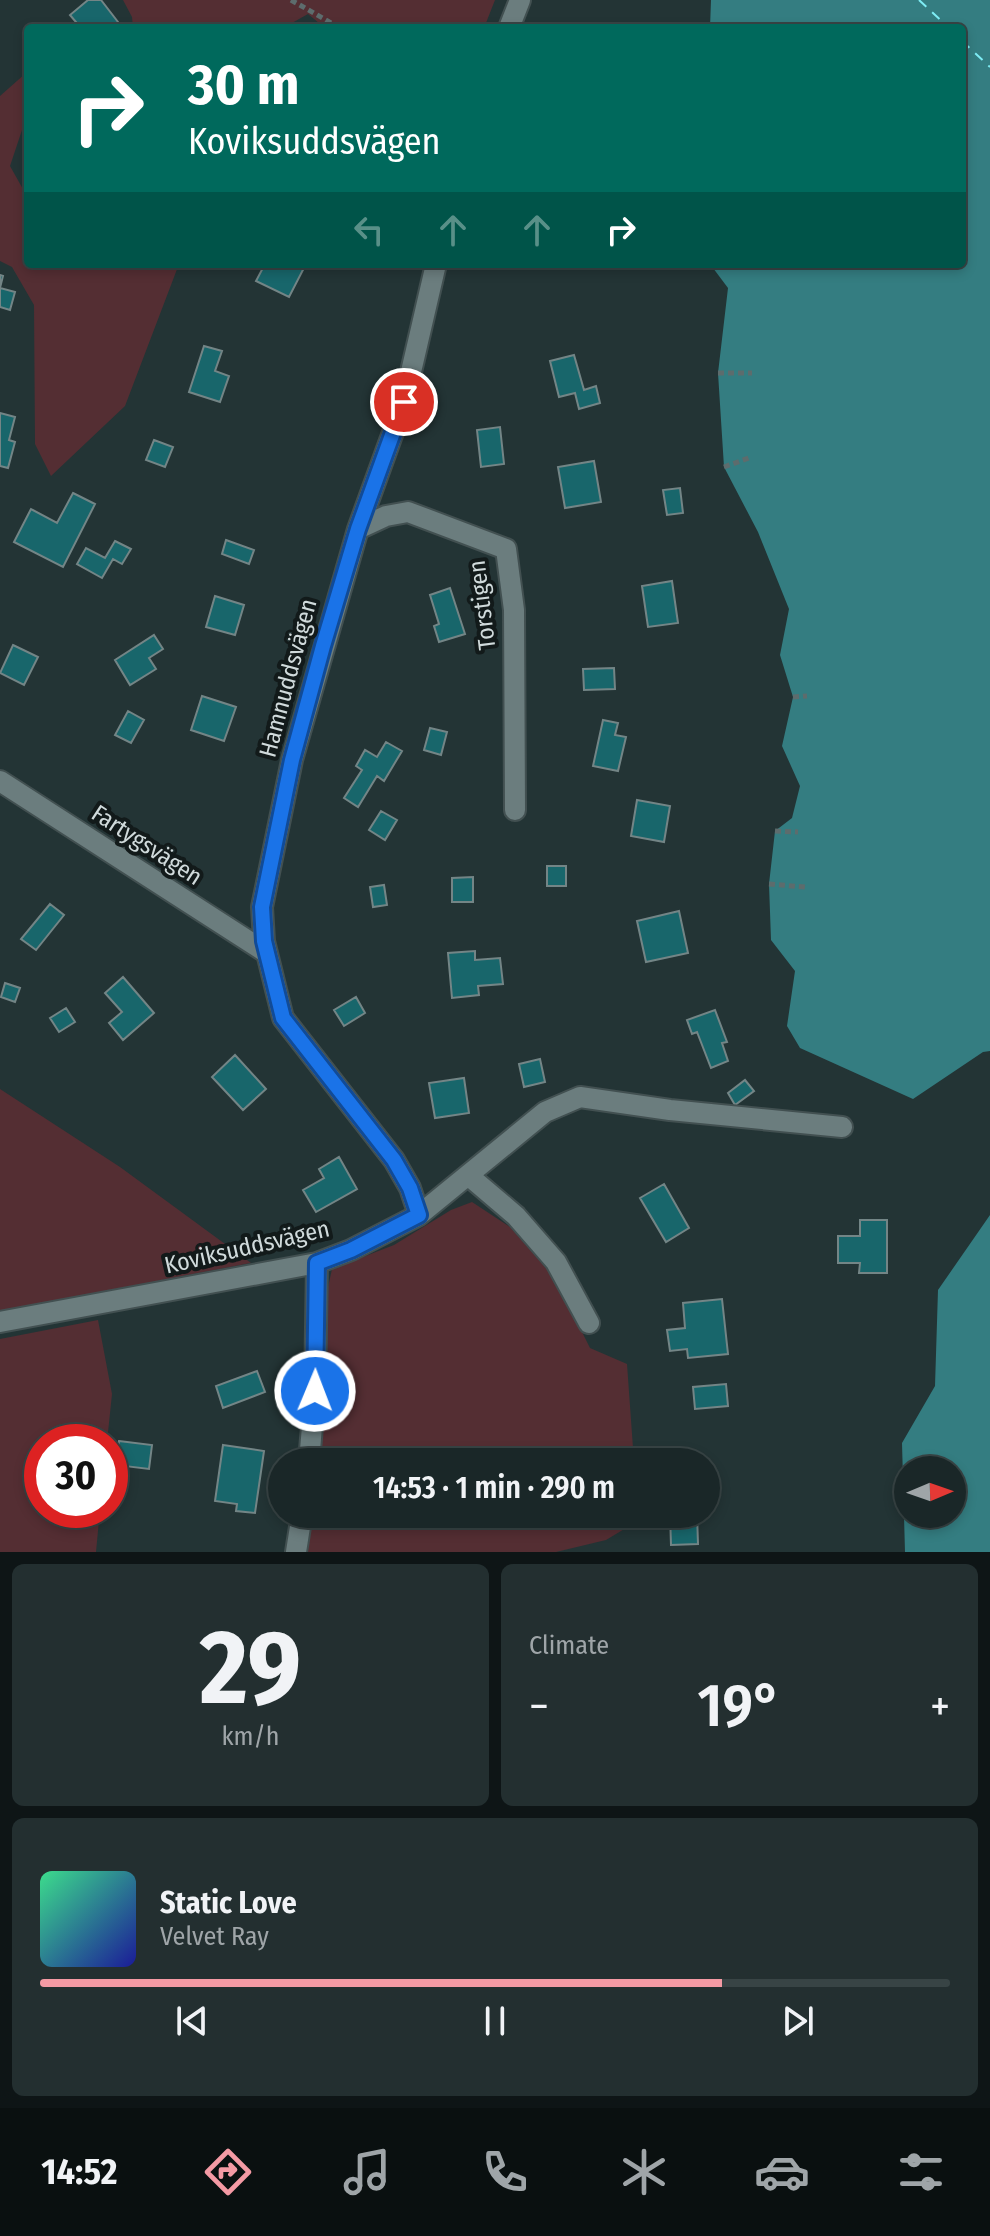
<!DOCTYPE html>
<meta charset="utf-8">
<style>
:root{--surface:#1a2728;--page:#232f30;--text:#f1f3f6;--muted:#9fa5a8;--line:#384445;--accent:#f49aa4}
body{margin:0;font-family:"Fira Sans Condensed",sans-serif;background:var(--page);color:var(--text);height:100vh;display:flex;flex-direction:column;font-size:30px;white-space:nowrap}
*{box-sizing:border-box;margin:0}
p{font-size:26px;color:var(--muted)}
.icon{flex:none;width:44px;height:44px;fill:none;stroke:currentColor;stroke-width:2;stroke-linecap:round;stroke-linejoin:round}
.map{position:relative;height:1552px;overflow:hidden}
.drawer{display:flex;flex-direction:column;gap:12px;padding:12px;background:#0e1516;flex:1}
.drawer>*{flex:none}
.top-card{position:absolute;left:24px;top:24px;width:942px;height:244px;border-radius:8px;box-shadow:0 4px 12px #0003,0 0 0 2px var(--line);background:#00695c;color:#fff;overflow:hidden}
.needle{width:52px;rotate:88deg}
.controls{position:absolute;left:894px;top:1456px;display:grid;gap:16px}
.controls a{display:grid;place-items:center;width:72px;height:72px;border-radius:50%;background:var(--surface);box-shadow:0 4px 12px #0003,0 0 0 2px var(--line);font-size:40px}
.speed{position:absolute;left:24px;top:1424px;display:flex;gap:16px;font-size:40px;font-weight:700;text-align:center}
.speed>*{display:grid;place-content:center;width:104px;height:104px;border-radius:50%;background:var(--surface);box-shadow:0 4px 12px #0003,0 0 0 2px var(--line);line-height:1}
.speed .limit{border:12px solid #d22;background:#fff;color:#111}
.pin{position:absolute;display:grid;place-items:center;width:68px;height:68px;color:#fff;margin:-34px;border:4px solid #fff;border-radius:50%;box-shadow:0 2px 8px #0007}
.me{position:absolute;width:88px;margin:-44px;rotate:1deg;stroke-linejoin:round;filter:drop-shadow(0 0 6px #0008)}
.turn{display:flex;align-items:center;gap:28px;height:168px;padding:0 32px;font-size:36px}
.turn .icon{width:104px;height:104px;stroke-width:2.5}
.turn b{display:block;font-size:56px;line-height:68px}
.lanes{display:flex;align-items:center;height:76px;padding:0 32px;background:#0003;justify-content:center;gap:40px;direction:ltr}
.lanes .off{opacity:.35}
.big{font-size:60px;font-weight:600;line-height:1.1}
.drawer .widget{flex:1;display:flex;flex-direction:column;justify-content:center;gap:12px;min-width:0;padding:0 28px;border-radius:12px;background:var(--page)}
.drawer .dial{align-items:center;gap:0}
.dial b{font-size:104px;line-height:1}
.song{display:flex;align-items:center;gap:24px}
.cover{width:96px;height:96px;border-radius:12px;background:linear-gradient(135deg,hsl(150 70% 55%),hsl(240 70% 35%))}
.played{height:8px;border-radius:4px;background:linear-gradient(90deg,var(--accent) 75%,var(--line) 75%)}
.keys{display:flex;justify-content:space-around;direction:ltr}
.heat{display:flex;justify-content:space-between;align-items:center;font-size:44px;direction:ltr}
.drawer .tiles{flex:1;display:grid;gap:12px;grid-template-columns:1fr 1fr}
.widget:last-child{grid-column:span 2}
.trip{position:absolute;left:268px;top:1448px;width:452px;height:80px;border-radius:40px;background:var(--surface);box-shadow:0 4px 12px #0003,0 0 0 2px var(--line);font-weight:600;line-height:80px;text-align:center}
.tabs{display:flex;height:128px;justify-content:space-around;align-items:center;background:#0a1010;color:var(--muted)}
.tabs .icon{width:56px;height:56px}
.tabs .selected{color:var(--accent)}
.tabs b{font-size:36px;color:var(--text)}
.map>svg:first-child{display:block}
.green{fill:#542e33}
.water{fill:#347d81;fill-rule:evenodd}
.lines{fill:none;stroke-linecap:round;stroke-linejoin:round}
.ferry{stroke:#7eecf4;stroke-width:2;stroke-dasharray:10 8;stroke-linecap:butt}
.building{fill:#18666b;stroke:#738586;stroke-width:2}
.minor-casing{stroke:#425051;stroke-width:24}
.path{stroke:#5d6c6d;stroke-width:5;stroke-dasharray:6 4;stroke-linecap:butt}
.minor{stroke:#6b7d7e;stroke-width:20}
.route-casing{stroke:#114b97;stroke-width:20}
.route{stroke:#1a73e8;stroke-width:14}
.labels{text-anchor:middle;stroke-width:8;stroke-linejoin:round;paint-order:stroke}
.street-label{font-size:24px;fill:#d0dadb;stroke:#121a1a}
</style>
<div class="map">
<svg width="990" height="1552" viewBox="0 0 990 1552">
<rect width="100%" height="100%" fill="#233435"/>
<path class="green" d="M123,0H495L484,28H325L308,14L283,28H133L132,17Z
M26,73L28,112L10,166L28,198V264H179L125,406L51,476L35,444L34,305L12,267L0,261V96Z
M0,1089L120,1167L251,1263L0,1311Z
M472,1202L510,1227L555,1278L590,1348L627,1364L634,1462H317L326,1296L332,1269L394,1245L451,1210Z
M98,1320L112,1394L107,1442H42V1510H100L96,1552H0V1339Z
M309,1514H628L626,1528L606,1540L556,1552H304Z"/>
<path class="water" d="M711,0H990V1051L983,1052L913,1099L800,1048L787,1026L795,971L771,940L769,884L775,831L792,818L800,786L782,746L793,697L780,655L789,609L758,532L724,467L718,373L728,288L710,264H962V28H710Z
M990,1215V1552H905L902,1443L935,1386L938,1290ZM908,1470H952V1514H908Z"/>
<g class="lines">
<path class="ferry" d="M919,0L949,28
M962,41L990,67"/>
</g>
<path class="building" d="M88,0H101L118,22L110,28H81L70,15Z
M265,264H306L289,297L256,281Z
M0,275L3,276L0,288L15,292L10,310L0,307Z
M204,346L222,351L215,371L229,376L220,402L189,392Z
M574,355L584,390L596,386L600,403L579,409L575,393L559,397L550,361Z
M0,413L15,417L9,440L15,442L8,468L0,466Z
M500,427L504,464L481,467L477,430Z
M154,440L173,447L165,467L146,460Z
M594,461L601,502L565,508L558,467Z
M680,488L683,513L667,515L663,490Z
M73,493L95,504L63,567L14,542L31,509L57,523Z
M226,540L254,550L249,564L222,554Z
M115,541L131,549L122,564L113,559L102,578L77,564L86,548L105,558Z
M672,581L678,623L648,627L642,586Z
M450,588L465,634L439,642L434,626L439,624L430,595Z
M215,596L244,605L235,635L206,627Z
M154,635L163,649L149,658L156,669L130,685L115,660Z
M13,645L38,657L24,685L0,673Z
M614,668L615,689L584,690L583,669Z
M202,696L236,707L224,741L191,730Z
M128,711L144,720L131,743L115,735Z
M603,720L618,723L615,735L626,737L618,771L593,766Z
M430,728L447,732L441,755L424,750Z
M386,742L402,751L384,781L377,776L358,807L344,798L362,770L356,766L365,750L377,757Z
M637,800L670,806L664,842L631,836Z
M381,811L397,820L385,840L369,830Z
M547,866H566V886H547Z
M473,877V902H452V878Z
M384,885L387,905L373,907L370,887Z
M50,904L64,915L36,950L21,939Z
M679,911L688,953L646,962L637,921Z
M475,951V960L500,958L503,984L478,986L479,995L452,998L448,953Z
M123,977L154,1013L123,1040L109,1023L122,1012L105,993Z
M5,983L20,988L15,1002L1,997Z
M356,997L365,1013L344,1026L334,1010Z
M66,1008L75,1022L59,1032L50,1018Z
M715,1010L727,1042L722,1043L728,1061L711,1068L697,1032L692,1034L687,1020Z
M235,1055L266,1089L243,1110L212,1077Z
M540,1059L545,1082L524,1087L519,1064Z
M464,1078L469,1113L435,1118L429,1083Z
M745,1080L754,1091L735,1105L728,1093Z
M339,1157L357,1189L316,1212L303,1190L324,1178L319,1169Z
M664,1184L689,1228L666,1242L640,1198Z
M860,1220H887V1273H859L860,1263H838V1236H860Z
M722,1299L728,1354L688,1358L687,1349L670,1351L667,1330L685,1328L683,1303Z
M257,1371L265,1392L223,1408L216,1386Z
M726,1384L728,1406L695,1409L693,1387Z
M119,1441L152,1445L149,1469L116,1465Z
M223,1445L264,1451L255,1513L236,1511L237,1504L215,1501Z
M670,1514H697L698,1544L671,1545Z"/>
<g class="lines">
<g class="minor-casing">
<path id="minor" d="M509,28L520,0
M358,529L386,516L408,512L506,549L514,610L515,810
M0,781L267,953
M469,1176L516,1216L556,1262L589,1323
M419,1215L410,1188L394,1160L283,1018L264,941L262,907L292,760L358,529L404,402L436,264
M0,1322L317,1263L351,1250L419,1215L545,1112L580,1097L670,1110L842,1127
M309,1462L315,1391L317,1263
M296,1552L302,1514"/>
</g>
<path class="path" d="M291,0L340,28
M718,373H752
M724,467L749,458
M793,697L807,696
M775,831L798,832
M769,884L805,887"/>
<use href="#minor" class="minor"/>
</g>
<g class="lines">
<g class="route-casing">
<path id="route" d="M315,1391L317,1263L351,1250L419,1215L410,1188L394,1160L283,1018L264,941L262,907L292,760L323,646L358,529L404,402"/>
</g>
<use href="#route" class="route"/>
</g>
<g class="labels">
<g class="street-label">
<text transform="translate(482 605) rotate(-97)" y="8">Torstigen</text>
<text transform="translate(288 678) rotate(-75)" y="8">Hamnuddsvägen</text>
<text transform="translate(147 845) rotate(33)" y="8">Fartygsvägen</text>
<text transform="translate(247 1247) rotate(-13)" y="8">Koviksuddsvägen</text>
</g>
</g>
</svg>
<div class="controls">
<a><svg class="needle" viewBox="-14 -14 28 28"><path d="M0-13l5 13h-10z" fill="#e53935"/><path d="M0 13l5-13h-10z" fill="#9fa5a8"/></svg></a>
</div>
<div class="speed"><div class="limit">30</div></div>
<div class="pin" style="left:404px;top:402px;background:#d93025"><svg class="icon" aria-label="arrive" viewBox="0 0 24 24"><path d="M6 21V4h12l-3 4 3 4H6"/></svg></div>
<svg class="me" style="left:315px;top:1391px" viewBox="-20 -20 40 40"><circle r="17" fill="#1a73e8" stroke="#fff" stroke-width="3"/><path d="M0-11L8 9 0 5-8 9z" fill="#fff"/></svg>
<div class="trip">14:53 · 1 min · 290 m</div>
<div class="top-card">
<div class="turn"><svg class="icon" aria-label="right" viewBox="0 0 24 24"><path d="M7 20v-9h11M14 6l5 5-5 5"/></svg><div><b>30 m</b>Koviksuddsvägen</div></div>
<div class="lanes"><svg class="icon off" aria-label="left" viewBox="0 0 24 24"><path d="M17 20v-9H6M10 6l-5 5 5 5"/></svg><svg class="icon off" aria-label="ahead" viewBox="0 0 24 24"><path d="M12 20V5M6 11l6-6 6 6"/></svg><svg class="icon off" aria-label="ahead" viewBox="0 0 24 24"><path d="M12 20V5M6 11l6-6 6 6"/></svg><svg class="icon" aria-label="right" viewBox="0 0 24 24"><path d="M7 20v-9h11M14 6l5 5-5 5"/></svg></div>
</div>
</div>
<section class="drawer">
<div class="tiles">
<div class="widget dial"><b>29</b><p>km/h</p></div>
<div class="widget"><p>Climate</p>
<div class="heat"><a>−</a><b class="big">19°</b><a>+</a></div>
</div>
<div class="widget">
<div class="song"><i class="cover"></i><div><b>Static Love</b><p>Velvet Ray</p></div></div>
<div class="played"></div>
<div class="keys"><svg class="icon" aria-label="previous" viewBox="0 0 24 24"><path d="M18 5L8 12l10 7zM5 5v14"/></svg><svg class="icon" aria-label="pause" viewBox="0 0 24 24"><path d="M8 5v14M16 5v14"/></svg><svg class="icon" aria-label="next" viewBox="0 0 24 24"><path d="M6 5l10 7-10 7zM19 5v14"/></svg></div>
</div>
</div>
</section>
<nav class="tabs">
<b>14:52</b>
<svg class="icon selected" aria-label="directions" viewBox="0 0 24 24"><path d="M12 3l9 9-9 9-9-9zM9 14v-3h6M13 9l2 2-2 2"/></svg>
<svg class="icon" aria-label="music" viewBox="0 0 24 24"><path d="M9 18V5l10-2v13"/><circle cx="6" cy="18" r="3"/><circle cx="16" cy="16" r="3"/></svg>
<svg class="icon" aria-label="phone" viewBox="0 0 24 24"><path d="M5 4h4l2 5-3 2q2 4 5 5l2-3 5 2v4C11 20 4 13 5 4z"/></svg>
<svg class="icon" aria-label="climate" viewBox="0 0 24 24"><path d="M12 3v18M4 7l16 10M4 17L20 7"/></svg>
<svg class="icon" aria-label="car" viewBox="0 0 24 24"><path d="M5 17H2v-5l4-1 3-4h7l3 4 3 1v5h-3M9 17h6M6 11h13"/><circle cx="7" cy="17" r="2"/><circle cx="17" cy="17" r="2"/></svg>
<svg class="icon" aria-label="filters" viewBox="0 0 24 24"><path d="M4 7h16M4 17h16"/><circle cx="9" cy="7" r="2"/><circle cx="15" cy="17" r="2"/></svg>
</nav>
